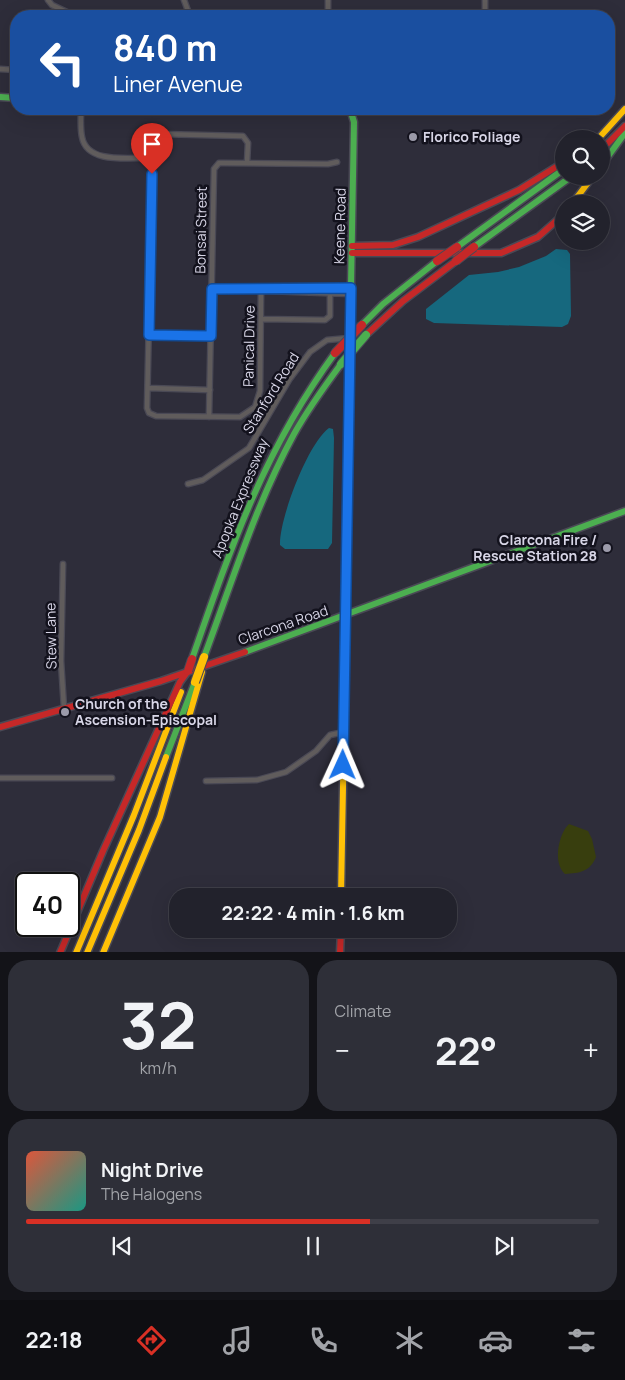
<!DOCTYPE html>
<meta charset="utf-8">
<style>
:root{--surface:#22222c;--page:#2e2f38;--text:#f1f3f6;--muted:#a2a4a9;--line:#3f3f48;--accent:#d93025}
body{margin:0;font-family:Manrope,sans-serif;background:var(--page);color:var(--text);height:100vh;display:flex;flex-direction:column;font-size:19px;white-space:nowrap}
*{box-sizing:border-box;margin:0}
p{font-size:16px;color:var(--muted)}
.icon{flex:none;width:28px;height:28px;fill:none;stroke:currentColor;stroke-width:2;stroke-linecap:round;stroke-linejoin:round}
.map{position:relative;height:952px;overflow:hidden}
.details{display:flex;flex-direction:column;gap:8px;padding:8px;background:#131318;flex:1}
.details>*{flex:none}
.guide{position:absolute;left:10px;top:10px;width:605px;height:105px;border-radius:20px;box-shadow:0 5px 20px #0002,0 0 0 1px var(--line);background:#1a4fa0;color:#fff;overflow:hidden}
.buttons{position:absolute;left:555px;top:130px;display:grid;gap:10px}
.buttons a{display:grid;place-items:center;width:55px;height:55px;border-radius:50%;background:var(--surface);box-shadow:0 5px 20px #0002,0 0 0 1px var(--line);font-size:25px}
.speed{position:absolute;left:15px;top:872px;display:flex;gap:10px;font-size:25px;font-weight:700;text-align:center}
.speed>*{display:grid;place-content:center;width:65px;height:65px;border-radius:50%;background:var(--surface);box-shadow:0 5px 20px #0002,0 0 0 1px var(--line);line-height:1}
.speed .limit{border:2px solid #111;border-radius:8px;background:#fff;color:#111}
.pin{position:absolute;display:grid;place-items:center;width:42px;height:42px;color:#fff;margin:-51px -21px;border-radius:50% 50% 50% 0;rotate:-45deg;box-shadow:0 0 5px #0007}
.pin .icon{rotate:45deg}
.me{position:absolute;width:55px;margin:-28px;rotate:1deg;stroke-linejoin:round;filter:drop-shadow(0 0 4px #0008)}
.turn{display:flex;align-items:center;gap:18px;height:105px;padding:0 20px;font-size:22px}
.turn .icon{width:65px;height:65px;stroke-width:2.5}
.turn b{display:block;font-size:35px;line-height:42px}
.big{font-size:38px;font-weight:700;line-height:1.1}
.details .widget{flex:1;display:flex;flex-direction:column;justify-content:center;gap:8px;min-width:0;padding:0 18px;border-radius:20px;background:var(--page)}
.details .dial{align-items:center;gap:0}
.dial b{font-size:65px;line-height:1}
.song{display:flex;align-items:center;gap:15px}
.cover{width:60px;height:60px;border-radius:8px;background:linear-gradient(135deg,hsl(10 70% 55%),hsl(170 70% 35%))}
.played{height:5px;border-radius:2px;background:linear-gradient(90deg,var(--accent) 60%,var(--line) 60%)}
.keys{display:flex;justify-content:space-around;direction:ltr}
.heat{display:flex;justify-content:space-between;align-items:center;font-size:28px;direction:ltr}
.details .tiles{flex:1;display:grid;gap:8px;grid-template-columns:1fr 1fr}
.widget:last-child{grid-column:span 2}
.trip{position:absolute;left:169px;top:888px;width:288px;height:50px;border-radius:20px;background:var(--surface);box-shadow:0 5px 20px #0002,0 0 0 1px var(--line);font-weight:700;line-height:50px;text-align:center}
.dock{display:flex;height:80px;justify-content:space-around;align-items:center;background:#0e0e12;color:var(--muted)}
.dock .icon{width:35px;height:35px}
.dock .selected{color:var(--accent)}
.dock b{font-size:22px;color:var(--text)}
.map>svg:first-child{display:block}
.green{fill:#383e0e}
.water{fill:#16687e}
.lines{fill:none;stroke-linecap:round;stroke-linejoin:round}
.street-casing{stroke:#4a4955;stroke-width:7}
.fast-casing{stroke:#4a4955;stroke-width:9}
.slow-casing{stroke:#4a4955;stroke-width:9}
.jam-casing{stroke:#4a4955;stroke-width:9}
.street{stroke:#605c5c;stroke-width:4.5}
.fast{stroke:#4caf50;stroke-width:6}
.slow{stroke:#ffc107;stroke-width:6}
.jam{stroke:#c62828;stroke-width:6}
.fast-bridge-casing{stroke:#4a4955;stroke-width:10;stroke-linecap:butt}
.slow-bridge-casing{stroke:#4a4955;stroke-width:10;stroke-linecap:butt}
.jam-bridge-casing{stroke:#4a4955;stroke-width:10;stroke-linecap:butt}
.fast-bridge{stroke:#4caf50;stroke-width:8}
.slow-bridge{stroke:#ffc107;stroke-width:8}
.jam-bridge{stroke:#c62828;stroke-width:8}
.route-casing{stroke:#114b97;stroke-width:12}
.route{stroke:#1a73e8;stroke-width:9}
.poi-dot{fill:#9c9baa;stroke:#13121d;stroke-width:2}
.labels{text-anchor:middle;stroke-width:5;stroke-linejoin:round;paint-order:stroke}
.poi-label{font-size:14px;font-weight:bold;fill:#d8d6e7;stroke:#13121d;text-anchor:start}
.street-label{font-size:14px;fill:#d8d6e7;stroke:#13121d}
</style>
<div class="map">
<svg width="625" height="953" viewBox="0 0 625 953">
<rect width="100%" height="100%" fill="#2e2d3a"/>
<path class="green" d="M569,824L588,831L592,839L596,857C590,872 579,873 565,874C552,863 559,833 569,824Z"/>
<path class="water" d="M556,249L567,250L570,254L571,316L568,324L562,327L434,323L426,319V309L469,275L498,272L519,267L546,256Z
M329,428L333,429L334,438L332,543L328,549H285L280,545C279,519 308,443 329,428Z"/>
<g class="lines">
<g class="street-casing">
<path id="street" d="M48,0L52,5L75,16
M184,0L190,16
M328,16V0
M485,16V0
M0,69L16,70
M81,109C81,118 80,128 82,137C87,165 131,157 152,158
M247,163L248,143L243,136L159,134L153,139L147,408L149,413L156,416L240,417L255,407L260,391L261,290
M212,289L351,294
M261,290L267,287L351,288
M261,319L325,320L330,316V294
M149,335L211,336
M148,388L210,390
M209,417L214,169L219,163H223L328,164L337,162
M188,484L203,480L249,448L289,380L310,352L327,340L349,338
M63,564L61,661L64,708
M0,778H112
M206,781L257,780L286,772L316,751L330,735L344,732"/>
</g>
<g class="fast-casing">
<path id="fast" d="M0,97L16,98
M350,109L354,122L350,340
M601,166L625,133
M457,247L564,169
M474,247L572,176
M362,325L383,304L437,261
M245,652L625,511
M204,657C232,582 256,504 294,434C308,409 324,387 341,364
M192,659C231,547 264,450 335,353
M166,757L195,682"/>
</g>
<g class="slow-casing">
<path id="slow" d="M598,139L625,109
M572,204L593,176
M341,896L347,568
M76,953L134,815L181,692
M87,953L139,830L166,757
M103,953L160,817L202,672"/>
</g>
<g class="jam-casing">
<path id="jam" d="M601,150L625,126
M352,246L393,245L418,237L519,190L564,162
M352,253H501L538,237L564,214
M366,335L403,301L456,261
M347,568L350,340
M0,727L161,681L245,652
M60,953L103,851L180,682L188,671
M340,953L341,929"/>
</g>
<use href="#street" class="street"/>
<use href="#fast" class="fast"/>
<use href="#slow" class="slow"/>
<use href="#jam" class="jam"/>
<g class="fast-bridge-casing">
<path id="fast-bridge" d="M341,364L366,335"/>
</g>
<g class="slow-bridge-casing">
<path id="slow-bridge" d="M195,682L204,657"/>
</g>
<g class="jam-bridge-casing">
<path id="jam-bridge" d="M437,261L457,247
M456,261L474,247
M335,353L362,325
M188,671L192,659"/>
</g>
<use href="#fast-bridge" class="fast-bridge"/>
<use href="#slow-bridge" class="slow-bridge"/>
<use href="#jam-bridge" class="jam-bridge"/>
</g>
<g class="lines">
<g class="route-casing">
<path id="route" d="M152,174L149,335L211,336L212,289L351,288L343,765"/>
</g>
<use href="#route" class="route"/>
</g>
<g class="poi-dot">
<circle cx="413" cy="137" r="5"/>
<circle cx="607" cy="548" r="5"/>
<circle cx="65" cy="712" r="5"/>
</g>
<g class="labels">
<g class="poi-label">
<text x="423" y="142">Florico Foliage</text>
<text x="597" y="545" text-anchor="end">Clarcona Fire /<tspan x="597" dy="16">Rescue Station 28</tspan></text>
<text x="75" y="709">Church of the<tspan x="75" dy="16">Ascension-Episcopal</tspan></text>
</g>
<g class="street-label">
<text transform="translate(340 226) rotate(-89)" y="5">Keene Road</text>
<text transform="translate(201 230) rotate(-89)" y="5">Bonsai Street</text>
<text transform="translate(249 346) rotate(-89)" y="5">Panical Drive</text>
<text transform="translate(271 393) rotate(-58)" y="5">Stanford Road</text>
<text transform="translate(240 498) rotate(-68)" y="5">Apopka Expressway</text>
<text transform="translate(283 625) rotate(-19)" y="5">Clarcona Road</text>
<text transform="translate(51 636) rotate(-91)" y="5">Stew Lane</text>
</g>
</g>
</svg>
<div class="buttons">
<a><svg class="icon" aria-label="search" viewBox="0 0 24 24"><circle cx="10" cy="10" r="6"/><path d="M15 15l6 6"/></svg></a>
<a><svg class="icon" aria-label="layers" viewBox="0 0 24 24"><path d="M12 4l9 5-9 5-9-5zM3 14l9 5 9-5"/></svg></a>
</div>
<div class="speed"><div class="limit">40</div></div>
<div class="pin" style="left:152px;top:174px;background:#d93025"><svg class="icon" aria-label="arrive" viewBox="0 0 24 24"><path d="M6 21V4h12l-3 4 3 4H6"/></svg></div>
<svg class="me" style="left:343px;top:765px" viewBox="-20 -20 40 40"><path d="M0-17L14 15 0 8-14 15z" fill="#1a73e8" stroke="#fff" stroke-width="4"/></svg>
<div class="trip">22:22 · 4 min · 1.6 km</div>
<div class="guide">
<div class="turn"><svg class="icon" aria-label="left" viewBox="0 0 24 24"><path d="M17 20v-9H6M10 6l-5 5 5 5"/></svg><div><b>840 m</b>Liner Avenue</div></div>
</div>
</div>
<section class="details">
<div class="tiles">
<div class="widget dial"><b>32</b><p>km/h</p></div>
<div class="widget"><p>Climate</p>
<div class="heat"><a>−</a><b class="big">22°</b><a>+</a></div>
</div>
<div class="widget">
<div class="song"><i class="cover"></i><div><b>Night Drive</b><p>The Halogens</p></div></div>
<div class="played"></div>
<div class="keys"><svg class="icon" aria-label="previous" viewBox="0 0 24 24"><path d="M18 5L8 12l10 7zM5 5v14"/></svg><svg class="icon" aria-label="pause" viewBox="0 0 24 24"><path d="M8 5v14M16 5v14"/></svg><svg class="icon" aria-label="next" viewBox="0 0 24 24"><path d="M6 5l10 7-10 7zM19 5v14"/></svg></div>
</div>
</div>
</section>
<nav class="dock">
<b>22:18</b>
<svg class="icon selected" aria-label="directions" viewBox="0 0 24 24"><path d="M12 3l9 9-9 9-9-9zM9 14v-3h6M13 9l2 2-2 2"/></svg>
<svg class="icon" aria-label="music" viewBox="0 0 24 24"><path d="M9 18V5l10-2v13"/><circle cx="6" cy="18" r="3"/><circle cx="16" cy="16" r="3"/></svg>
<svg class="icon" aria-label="phone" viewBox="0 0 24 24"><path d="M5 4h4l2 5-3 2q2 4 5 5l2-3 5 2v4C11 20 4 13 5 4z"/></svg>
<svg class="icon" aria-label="climate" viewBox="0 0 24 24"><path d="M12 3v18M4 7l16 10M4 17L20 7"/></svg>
<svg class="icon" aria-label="car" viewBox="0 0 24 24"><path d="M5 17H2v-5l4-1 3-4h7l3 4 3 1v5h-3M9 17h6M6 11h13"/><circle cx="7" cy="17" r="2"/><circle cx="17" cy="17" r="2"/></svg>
<svg class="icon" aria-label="filters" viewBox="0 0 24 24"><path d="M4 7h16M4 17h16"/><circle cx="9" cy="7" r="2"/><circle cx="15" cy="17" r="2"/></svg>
</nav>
